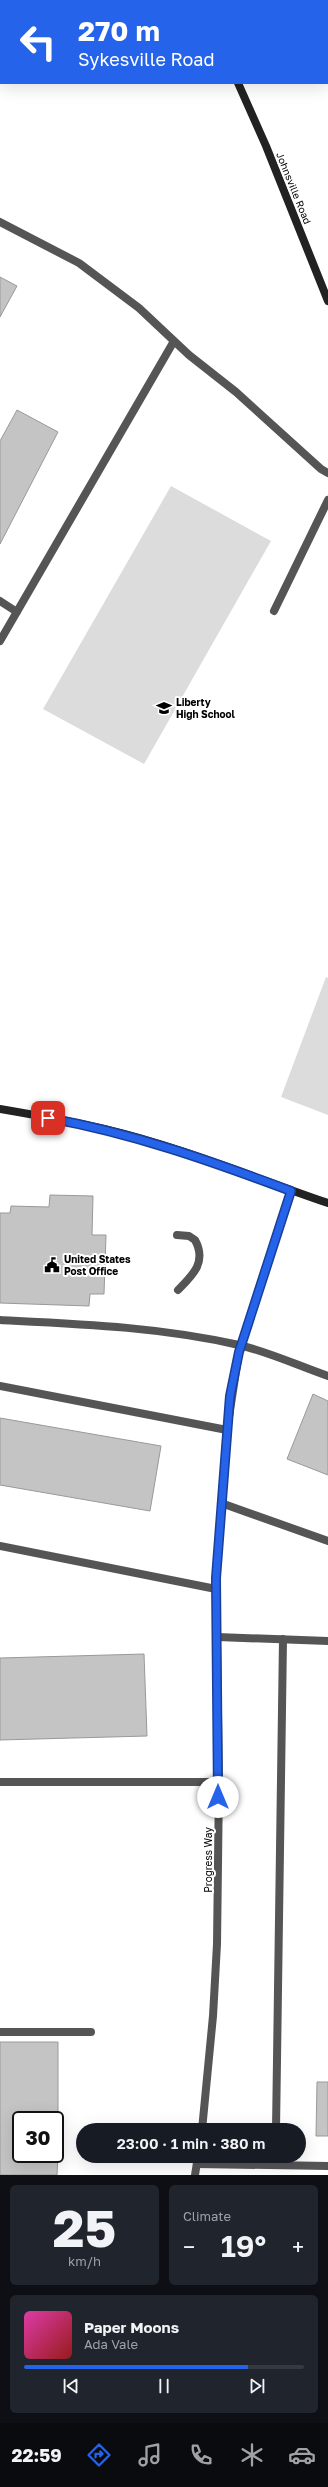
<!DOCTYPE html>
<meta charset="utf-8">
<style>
:root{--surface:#171b24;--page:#20242c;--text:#f1f3f6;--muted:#9ea1a6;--line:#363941;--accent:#2563eb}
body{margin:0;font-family:"Golos Text",sans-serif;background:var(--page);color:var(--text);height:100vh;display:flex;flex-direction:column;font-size:15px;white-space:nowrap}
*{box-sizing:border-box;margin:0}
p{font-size:13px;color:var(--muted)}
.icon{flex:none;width:22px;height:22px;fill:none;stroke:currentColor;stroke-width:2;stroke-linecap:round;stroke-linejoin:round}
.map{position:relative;height:2175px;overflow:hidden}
.panel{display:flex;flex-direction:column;gap:10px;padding:10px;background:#0d0f14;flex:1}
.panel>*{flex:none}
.hud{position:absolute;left:0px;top:0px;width:328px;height:84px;box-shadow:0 4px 16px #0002;background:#2563eb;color:#fff;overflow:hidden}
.speed{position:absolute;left:12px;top:2111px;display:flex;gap:8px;font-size:20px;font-weight:700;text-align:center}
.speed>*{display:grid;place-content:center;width:52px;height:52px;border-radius:50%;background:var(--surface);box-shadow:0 4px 16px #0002;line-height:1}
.speed .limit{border:2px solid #111;border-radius:6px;background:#fff;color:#111}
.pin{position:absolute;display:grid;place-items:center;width:34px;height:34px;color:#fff;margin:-17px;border-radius:8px;box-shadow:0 2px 6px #0006}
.me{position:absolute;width:44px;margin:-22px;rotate:0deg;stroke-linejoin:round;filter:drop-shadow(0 0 3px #0008)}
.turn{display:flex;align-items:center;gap:14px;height:84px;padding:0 12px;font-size:18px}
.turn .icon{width:52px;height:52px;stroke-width:2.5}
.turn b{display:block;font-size:28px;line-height:34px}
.big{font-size:30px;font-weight:600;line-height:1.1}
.panel .widget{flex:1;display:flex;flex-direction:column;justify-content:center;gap:6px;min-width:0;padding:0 14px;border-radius:6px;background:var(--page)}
.panel .dial{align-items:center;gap:0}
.dial b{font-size:52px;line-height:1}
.song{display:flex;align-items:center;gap:12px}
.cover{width:48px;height:48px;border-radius:6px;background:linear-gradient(135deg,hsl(320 70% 55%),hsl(0 70% 35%))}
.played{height:4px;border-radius:2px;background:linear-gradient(90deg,var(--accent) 80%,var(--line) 80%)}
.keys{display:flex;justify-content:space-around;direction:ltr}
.heat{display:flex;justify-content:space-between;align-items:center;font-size:22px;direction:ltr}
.panel .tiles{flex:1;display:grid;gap:10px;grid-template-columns:1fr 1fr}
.widget:last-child{grid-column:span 2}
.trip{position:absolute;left:76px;top:2123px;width:230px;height:40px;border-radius:20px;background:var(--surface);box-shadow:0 4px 16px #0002;font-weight:600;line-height:40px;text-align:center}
.tab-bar{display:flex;height:64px;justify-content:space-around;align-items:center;background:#090b0e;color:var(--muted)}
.tab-bar .icon{width:28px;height:28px}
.tab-bar .active{color:var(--accent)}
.tab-bar b{font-size:18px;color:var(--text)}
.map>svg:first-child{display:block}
.green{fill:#dcdcdc}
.building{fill:#c4c4c4;stroke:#999}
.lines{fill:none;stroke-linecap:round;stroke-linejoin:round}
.lane{stroke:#555;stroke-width:8}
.street{stroke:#555;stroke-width:8}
.secondary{stroke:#222;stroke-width:8}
.route-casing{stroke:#184099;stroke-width:10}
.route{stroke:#2563eb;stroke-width:7}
.labels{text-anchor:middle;stroke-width:4;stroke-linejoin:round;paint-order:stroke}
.street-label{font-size:10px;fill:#000;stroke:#fff}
.poi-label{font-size:10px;font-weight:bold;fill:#000;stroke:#fff;text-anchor:start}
</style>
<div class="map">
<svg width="328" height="2175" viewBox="0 0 328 2175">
<rect width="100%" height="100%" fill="#fff"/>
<path class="green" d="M171,486L271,541L144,764L43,709Z
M326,977L328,978V1115L281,1097Z"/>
<path class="building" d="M0,277L17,286L0,317Z
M17,410L58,432L0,544V441Z
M50,1195L93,1196L92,1235H106L104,1294H90L89,1306L0,1303V1213H10L11,1206L49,1207Z
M313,1394L328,1401V1475L287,1459Z
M0,1418L161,1446L150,1511L0,1485Z
M144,1654L147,1736L0,1740V1658Z
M0,2042H58V2120H21V2154H58L57,2175H0Z
M317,2082H328V2136H316Z"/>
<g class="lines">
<path class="lane" d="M0,222L79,263L139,308L189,355L236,392L321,469L328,473
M0,601L17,612
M274,611L328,500
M0,641L174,341
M177,1235L189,1236L195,1240C207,1262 193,1275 178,1290
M0,1320C81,1324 160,1327 239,1345C269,1352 299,1366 328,1376
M0,1386L227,1430
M221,1503L328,1541
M0,1546L216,1589
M217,1637L328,1641
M0,1782H219
M0,2032H91
M276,2130L283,1639
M197,2164L328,2166
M275,2165V2156"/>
<path class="street" d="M202,2130L213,2016L217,1944L219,1782L216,1579L227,1430L239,1352L291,1191
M195,2175L198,2156"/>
<path class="secondary" d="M187,0L188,1
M238,83L266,146L328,301
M0,1109C35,1115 70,1121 104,1129C181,1147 254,1178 328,1203"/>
</g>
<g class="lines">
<g class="route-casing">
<path id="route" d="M48,1118C132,1133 211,1161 291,1191L239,1352L230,1396L216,1578L218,1797"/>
</g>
<use href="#route" class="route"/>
</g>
<defs>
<g id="school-bare" transform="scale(1.2)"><path d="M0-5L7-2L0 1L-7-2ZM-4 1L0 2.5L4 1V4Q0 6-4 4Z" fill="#000" stroke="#fff" stroke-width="2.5" paint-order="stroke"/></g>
<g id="civic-bare" transform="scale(1.2)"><path d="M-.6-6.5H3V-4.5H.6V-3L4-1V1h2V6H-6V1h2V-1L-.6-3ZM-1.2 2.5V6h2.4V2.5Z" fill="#000" stroke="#fff" stroke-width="2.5" paint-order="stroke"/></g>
</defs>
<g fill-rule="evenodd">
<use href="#school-bare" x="164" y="708"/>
<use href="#civic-bare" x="52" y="1265"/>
</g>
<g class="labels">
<g class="street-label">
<text transform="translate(294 188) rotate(68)" y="4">Johnsville Road</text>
<text transform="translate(208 1860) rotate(-90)" y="4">Progress Way</text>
</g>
<g class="poi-label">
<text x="176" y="706">Liberty<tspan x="176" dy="12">High School</tspan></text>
<text x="64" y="1263">United States<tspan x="64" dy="12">Post Office</tspan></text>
</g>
</g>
</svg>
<div class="speed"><div class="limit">30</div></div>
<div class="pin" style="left:48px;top:1118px;background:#d93025"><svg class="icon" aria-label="arrive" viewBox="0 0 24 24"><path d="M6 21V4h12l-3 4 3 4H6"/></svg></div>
<svg class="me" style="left:218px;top:1797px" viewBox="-20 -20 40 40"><circle r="19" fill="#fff"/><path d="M0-13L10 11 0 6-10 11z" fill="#2563eb"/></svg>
<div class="trip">23:00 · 1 min · 380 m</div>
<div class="hud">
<div class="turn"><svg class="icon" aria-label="left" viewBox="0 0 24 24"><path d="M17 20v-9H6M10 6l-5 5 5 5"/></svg><div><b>270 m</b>Sykesville Road</div></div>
</div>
</div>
<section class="panel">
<div class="tiles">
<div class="widget dial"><b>25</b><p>km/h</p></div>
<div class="widget"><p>Climate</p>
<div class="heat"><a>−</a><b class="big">19°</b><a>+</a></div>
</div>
<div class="widget">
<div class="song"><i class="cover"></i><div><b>Paper Moons</b><p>Ada Vale</p></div></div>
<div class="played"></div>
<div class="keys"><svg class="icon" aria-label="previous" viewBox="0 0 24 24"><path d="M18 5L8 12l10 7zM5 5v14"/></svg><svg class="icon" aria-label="pause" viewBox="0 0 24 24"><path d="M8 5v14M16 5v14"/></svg><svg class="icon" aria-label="next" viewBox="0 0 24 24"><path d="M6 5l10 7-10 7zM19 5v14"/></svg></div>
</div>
</div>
</section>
<nav class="tab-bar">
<b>22:59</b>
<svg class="icon active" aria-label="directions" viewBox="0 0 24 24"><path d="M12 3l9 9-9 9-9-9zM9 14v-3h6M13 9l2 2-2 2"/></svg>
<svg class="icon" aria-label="music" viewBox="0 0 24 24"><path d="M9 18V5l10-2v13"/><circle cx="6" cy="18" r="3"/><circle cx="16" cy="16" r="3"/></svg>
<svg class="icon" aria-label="phone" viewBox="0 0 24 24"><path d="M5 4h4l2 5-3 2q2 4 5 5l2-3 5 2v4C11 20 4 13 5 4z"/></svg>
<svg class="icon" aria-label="climate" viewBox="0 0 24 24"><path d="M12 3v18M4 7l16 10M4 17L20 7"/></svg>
<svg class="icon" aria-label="car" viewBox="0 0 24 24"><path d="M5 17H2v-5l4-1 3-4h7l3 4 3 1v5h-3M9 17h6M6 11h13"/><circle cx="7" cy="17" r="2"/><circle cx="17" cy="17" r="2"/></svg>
</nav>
